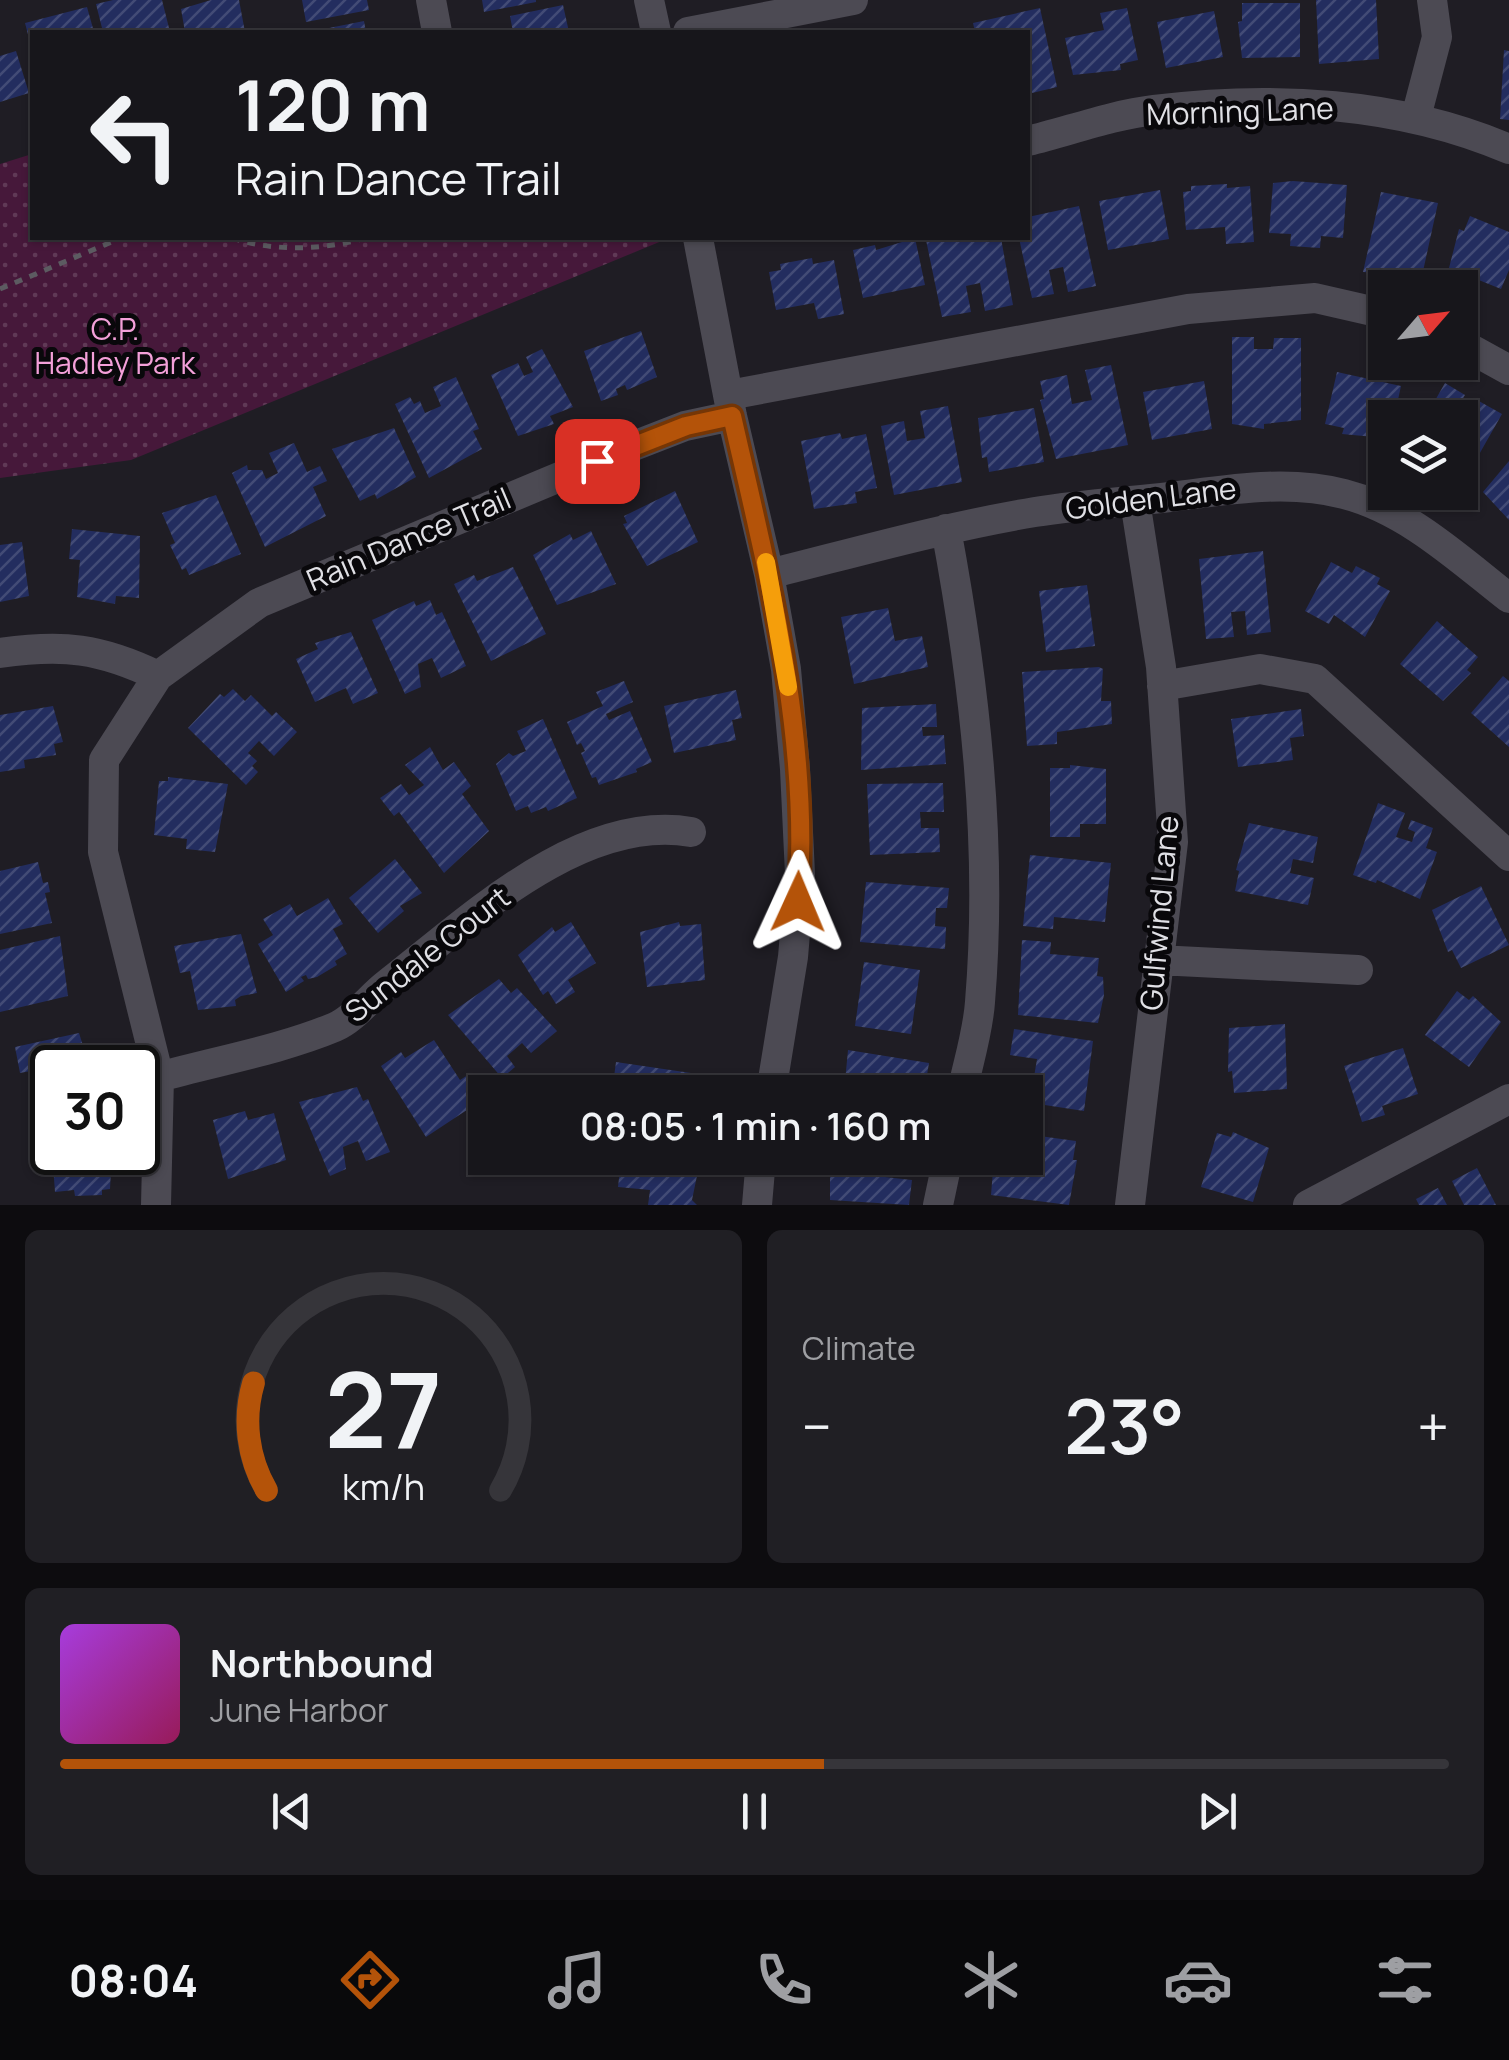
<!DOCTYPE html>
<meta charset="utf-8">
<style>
:root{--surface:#17161b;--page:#201f24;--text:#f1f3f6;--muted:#9e9fa3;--line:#36353a;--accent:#b45309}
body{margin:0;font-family:Manrope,sans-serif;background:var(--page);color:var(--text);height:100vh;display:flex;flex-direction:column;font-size:38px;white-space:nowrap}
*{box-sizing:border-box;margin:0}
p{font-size:32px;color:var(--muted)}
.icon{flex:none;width:55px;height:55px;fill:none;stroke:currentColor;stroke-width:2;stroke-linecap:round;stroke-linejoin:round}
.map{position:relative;height:1205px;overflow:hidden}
.panel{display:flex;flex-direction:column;gap:25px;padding:25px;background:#0d0c0f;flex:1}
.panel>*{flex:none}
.hud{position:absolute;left:30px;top:30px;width:1000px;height:210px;border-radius:0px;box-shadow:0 2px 8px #0004,0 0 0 2px var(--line);background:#17161b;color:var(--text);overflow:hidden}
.needle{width:65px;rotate:62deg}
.fabs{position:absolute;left:1368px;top:270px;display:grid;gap:20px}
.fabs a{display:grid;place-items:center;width:110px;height:110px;border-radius:0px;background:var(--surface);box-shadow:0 2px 8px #0004,0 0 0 2px var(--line);font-size:50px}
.speed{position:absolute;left:30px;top:1045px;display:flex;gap:20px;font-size:50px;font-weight:700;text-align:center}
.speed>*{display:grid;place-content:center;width:130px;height:130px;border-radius:50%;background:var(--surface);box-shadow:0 2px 8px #0004,0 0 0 2px var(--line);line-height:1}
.speed .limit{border:5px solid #111;border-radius:15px;background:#fff;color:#111}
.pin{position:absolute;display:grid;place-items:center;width:85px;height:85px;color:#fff;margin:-42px;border-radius:20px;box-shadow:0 5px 15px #0006}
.me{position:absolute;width:110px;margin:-55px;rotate:1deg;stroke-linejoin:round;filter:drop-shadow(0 0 8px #0008)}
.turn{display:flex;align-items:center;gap:35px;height:210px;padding:0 40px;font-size:45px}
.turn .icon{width:130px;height:130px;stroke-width:2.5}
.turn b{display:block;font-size:70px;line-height:85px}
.big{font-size:75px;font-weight:600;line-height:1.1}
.panel .tile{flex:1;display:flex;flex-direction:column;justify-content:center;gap:15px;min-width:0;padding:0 35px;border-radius:15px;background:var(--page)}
.panel .dial{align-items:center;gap:0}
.dial svg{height:260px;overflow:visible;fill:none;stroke:var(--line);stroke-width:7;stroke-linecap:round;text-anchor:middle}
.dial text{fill:var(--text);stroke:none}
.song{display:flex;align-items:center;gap:30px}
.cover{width:120px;height:120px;border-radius:15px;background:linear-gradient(135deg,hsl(280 70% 55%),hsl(330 70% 35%))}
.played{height:10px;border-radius:5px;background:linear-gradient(90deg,var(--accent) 55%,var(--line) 55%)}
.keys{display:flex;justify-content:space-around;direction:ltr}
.heat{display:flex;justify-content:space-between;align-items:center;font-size:55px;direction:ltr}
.panel .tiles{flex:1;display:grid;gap:25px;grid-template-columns:1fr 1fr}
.tile:last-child{grid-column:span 2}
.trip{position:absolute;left:468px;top:1075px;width:575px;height:100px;border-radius:0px;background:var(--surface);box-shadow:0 2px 8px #0004,0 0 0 2px var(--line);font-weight:600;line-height:100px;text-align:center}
.dock{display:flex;height:160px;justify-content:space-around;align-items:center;background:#09090b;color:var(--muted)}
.dock .icon{width:70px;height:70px}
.dock .selected{color:var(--accent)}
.dock b{font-size:45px;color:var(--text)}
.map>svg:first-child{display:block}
.park{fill:url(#park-dots)}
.building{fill:url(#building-hatch)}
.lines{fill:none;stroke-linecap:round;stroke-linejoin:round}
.path{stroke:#5c5b61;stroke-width:5;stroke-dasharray:8 8;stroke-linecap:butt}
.minor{stroke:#4c4a53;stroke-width:30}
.route-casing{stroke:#753606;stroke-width:25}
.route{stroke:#b45309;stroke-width:18}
.slow{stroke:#f59e0b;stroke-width:18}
.labels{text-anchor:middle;stroke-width:10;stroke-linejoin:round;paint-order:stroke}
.street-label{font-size:30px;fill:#e0e0e5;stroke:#09080b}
.park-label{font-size:30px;fill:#f3a0d9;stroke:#09080b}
</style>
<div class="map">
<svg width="1509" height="1205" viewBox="0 0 1509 1205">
<defs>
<pattern id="park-dots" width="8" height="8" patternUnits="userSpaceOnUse" patternTransform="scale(2.5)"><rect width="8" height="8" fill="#46183a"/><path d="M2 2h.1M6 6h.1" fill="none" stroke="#603956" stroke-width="1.8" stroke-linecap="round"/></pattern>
<pattern id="building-hatch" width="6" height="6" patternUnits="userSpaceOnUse" patternTransform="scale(2.5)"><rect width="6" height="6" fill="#232d5f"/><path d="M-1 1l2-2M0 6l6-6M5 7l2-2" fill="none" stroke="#434b76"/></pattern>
</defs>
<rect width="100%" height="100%" fill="#1f1d24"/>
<path class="park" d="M32,154V238H669L131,460L0,478V164Z"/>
<path class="building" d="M113,0H162L170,32H103L96,4Z
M211,0H239L245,32H185L181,9Z
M302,0H367L369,10L306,22Z
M482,0H536V2L484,12Z
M1316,0H1376L1379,59L1319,64Z
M1242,3H1300V57L1242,58L1238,22L1242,21Z
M563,5L569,32H513L510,16Z
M87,7L94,32H32L31,46L25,23Z
M1040,8L1057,87L1028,94V32H975L973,23Z
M1127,8L1138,60L1120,64L1121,70L1073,75L1065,38L1104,30L1100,13Z
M1214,11L1223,57L1166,68L1157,22Z
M364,21L366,32H314V31Z
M1504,50L1509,51V120L1500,119Z
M16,51L29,93L0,102V56Z
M1293,181L1347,185L1343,238L1321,236L1320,248L1290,246L1291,234L1269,233L1273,183Z
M1227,184V188L1250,186L1254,242L1226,244L1225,227L1186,230L1183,192L1191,191V186Z
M1160,190L1169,239L1108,250L1099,201Z
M1381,192L1438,203L1420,285L1395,280L1396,274L1363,272Z
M1079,206L1096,286L1068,292L1063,267L1049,270L1054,294L1032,298L1019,238H1028V217Z
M1470,216L1509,232V270L1501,289L1449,268L1459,229L1464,231Z
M915,238L925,285L863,298L853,250L875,245L876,250Z
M938,238H1001L1013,305L985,311L980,283L966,286L971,312L942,317L926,240Z
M812,258L813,264L834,260L844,314L818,319L814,303L776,310L769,272L781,270L780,264Z
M641,331L657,377L627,390L625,385L616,389L618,395L601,401L584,351Z
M1232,337H1254V349H1273L1274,338H1301V420L1264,424V429L1232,424Z
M542,349L573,407L550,416L554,424L518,436L491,375L518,363L524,376L533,372L526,357Z
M1111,365L1128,445L1056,459L1040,400L1044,399L1040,381L1067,375L1072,404L1092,400L1085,370Z
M1337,372L1401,386L1394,418H1385V438L1342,434L1344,428L1325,424Z
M456,377L479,429L473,431L482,449L429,478L395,404L410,397L414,404L420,401L425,413L441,406L433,387Z
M1204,381L1212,429L1152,440L1143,392Z
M1445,383L1465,395L1453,414L1459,418H1425Z
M1477,400L1502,414L1460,488V418L1465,421Z
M948,406L962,482L894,495L881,426L904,421L907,441L925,438L920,411Z
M1034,408L1044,462L989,472L987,457L982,458L978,418Z
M394,428L416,477L377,499L375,494L360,501L332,449Z
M840,433L842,439L866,434L877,488L855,492L857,503L814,509L801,441Z
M294,443L307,472L320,466L327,481L313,487L326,516L265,547L232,473L247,465L248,470H262L266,479L278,473L269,453Z
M1509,461V520L1483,492Z
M675,491L698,542L647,566L623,524L627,523L624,516Z
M216,495L241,554L189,575L186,568L182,570L170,545L175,543L162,513Z
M72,529L140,536L139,598L116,596L115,604L77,597L80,560L69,559Z
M591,531L616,584L557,605L533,555L570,534L573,540Z
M22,542L29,596L0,602V545Z
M1263,551L1271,632L1247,635L1245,611L1231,612L1234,637L1206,639L1199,559Z
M1331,562L1352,573L1356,566L1380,578L1377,584L1390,591L1365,637L1334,615L1329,624L1305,611Z
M513,567L546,634L491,661L454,584L474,575L477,581Z
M1087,585L1095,646L1046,652L1039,591Z
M430,600L436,615L442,612L466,666L441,678L432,658L418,664L421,687L405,694L372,620L414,601L416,606Z
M888,608L895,641L922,636L928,667L854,684L841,617Z
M1437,621L1478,657L1467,670L1471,673L1443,701L1400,664Z
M351,632L378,693L353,704L346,688L315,702L296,659L318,649L315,643Z
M1099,667L1103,669L1101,701H1111L1112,724L1057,732V744L1027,746L1022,672Z
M1503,676L1509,681V747L1471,713Z
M624,681L633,702L606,714L609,720L630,711L652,762L636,769L637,772L599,785L596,777L592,778L581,753L585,751L581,743L577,745L567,722L603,706L596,692Z
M233,689L245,701L251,695L272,716L276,712L297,732L274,756L259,741L248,753L257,761L252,766L258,772L246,785L188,728L220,694L224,697Z
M736,690L742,718L732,720L736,740L674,753L664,706Z
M936,704L937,727H922L923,736L944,735L946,764L861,770L862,708Z
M53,706L63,742L54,744L56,755L24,760L25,768L0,772V715Z
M1301,709L1304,736L1290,738L1293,760L1238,767L1231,719Z
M543,719L577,798L548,811L546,807L531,813L528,806L516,811L496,764L509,753L513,756L526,751L517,731Z
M430,747L443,770L454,762L471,786L462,794L489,831L444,873L399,812L394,816L380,798L401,784L409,795L424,785L405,765Z
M1070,765L1106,769V824H1080V837H1050V768H1070Z
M168,777L228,784L215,852L186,849L187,839L154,835L159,781H168Z
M943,783L944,812H920L921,828H939L940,852L870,855L867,784Z
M1378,803L1405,813L1396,837L1412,842L1415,832L1408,829L1411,820L1433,828L1426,848L1437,852L1420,899L1377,880L1376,883L1353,875Z
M1249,823L1318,837L1313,863L1293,859L1290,873L1314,878L1308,905L1235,891L1239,871L1236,870Z
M1030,855L1111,863L1105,922L1054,917L1053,929L1023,926Z
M395,859L422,893L400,906L404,911L378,933L349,898Z
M38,862L43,883L48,882L50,892L45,893L52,923L0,934V871Z
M866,882L949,888L947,908H936L935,926L946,927L945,949L860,942Z
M1481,886L1509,945L1461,968L1452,950L1448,952L1432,910Z
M328,898L343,924L333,929L347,954L335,961L337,965L317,977L308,979L306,975L301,977L304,981L286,992L258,944L273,935L263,919L290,904L297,916Z
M571,922L596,963L568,980L575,992L556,1004L548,991L543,995L518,955L552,927L555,932Z
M679,922L680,926L701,924L705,980L647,987L640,932Z
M241,934L257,993L241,996L235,1000L236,1006L198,1010L190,971L180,973L174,946Z
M60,936L68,996L0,1012V950Z
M1022,940L1051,942L1050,954L1099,958L1097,976L1103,977L1104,995L1098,1023L1018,1015Z
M864,962L920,970L911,1034L855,1026Z
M499,979L511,993L517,988L557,1031L531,1053L522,1043L507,1056L515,1067L502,1078L448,1015Z
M1457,991L1469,1000L1473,996L1501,1022L1469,1067L1425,1035Z
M1285,1024L1287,1089L1234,1093L1232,1071L1228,1072L1229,1028Z
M1014,1029L1093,1041L1084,1111L1025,1102V1092H1006L1009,1073L1034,1077L1037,1059L1010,1055Z
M79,1033L90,1068H52V1100L43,1102L36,1070L20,1073L15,1047Z
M434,1040L460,1080L471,1073L485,1098L426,1137L381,1066L401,1052L405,1058Z
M1403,1048L1418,1094L1382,1106L1385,1115L1362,1122L1344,1066Z
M848,1050L929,1063L925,1087L901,1083L900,1092H844Z
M616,1062L691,1073L687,1092H612Z
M357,1087L363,1101L368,1099L390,1152L366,1161L358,1141L343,1147L346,1169L330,1176L299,1102Z
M245,1111L248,1120L274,1113L286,1160L228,1179L213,1120Z
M1233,1132L1269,1148L1253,1202L1201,1187L1217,1133L1231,1137Z
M1025,1134L1076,1141L1073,1160H1077L1069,1205L991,1195L994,1158H1025Z
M52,1152H112L110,1189L102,1190V1195L75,1196L74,1190L55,1192Z
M830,1158H914L913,1166L886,1164L885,1177L912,1180L909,1205L830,1200Z
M621,1160L698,1171L692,1200L697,1205H648L650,1190L618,1187Z
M1477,1168L1496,1205H1464L1452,1181Z
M1438,1188L1447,1205H1419L1416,1199Z"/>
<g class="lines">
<path class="path" d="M232,238C274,252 324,250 365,238
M0,289L121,238"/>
<path class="minor" d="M431,0L437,32
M649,0L656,32
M688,32L853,0
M1416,117L1437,37L1432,0
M1028,141C1069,131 1112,115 1154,110C1273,95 1399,102 1509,149
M698,238L732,416L769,574L786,669L795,769L800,874L793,957L771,1092
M1460,343L1509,370
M729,395L1188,309L1315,298L1385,314
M946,529C975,685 993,844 980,1002C978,1032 968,1063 962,1092
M769,574C857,552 945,527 1035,512C1080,505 1125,502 1170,497C1227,490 1287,479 1344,494C1407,510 1459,559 1509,598
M0,653C63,644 100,648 158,676
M1162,686L1260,669L1315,679L1509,856
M1158,960L1358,970
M159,1077C216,1061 280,1050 335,1027C354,1019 371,996 387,984C468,921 580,813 691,832
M156,1205L159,1077L103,852L104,760L158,676L259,603L631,447L685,426L732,416
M757,1205L761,1158
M938,1205L948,1158
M1130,1205L1173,842L1161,667L1135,501
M1308,1205L1509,1099"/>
</g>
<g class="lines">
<g class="route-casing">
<path id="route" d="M597,461L686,426L732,416C768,574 811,738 798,902"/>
</g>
<use href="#route" class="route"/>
<path class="slow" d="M766,562L788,687"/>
</g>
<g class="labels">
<g class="street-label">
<text transform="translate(1240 112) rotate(-2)" y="10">Morning Lane</text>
<text transform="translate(1151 499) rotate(-7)" y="10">Golden Lane</text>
<text transform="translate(409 540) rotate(-23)" y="10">Rain Dance Trail</text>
<text transform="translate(1160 913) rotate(-85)" y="10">Gulfwind Lane</text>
<text transform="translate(428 955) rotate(-38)" y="10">Sundale Court</text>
</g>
<g class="park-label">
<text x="115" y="340">C.P.<tspan x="115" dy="34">Hadley Park</tspan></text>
</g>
</g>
</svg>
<div class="fabs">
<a><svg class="needle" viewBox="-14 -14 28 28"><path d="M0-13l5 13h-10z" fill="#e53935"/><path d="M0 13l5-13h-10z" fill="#9e9fa3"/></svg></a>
<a><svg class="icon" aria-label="layers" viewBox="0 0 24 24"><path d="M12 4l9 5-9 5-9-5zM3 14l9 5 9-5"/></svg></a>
</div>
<div class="speed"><div class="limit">30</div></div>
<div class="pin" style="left:597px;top:461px;background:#d93025"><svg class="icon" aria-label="arrive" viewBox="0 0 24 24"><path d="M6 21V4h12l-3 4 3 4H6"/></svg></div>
<svg class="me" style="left:798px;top:902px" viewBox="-20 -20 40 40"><path d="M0-17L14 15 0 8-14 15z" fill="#b45309" stroke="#fff" stroke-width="4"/></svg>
<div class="trip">08:05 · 1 min · 160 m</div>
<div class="hud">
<div class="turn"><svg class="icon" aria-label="left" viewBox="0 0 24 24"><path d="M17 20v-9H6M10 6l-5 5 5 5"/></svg><div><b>120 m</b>Rain Dance Trail</div></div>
</div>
</div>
<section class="panel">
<div class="tiles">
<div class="tile dial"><svg viewBox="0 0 100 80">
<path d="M14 69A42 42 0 1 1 86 69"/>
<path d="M14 69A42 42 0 0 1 10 36" stroke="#b45309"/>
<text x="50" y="56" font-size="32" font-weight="700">27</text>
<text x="50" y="72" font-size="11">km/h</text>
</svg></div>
<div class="tile"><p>Climate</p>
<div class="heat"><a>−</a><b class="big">23°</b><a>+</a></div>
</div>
<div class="tile">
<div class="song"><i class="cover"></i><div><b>Northbound</b><p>June Harbor</p></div></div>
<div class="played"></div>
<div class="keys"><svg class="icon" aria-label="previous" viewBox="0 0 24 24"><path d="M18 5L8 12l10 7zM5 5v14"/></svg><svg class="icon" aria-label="pause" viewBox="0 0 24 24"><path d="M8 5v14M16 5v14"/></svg><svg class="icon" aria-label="next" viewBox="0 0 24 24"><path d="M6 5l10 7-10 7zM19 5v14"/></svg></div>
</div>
</div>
</section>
<nav class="dock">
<b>08:04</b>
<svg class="icon selected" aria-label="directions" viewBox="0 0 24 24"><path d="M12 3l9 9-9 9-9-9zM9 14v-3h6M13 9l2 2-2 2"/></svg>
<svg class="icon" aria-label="music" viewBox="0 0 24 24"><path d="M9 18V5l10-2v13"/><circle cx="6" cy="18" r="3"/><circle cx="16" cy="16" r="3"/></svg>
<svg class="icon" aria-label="phone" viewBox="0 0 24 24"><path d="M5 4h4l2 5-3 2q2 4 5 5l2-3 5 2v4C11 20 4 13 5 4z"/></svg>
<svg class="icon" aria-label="climate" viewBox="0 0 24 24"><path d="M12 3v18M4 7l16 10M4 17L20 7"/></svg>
<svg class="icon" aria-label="car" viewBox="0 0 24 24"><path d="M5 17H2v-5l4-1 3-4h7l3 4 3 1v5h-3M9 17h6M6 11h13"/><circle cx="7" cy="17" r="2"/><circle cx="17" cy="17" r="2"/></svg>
<svg class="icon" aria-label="filters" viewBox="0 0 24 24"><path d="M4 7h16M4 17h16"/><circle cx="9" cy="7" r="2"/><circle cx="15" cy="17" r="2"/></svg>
</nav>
